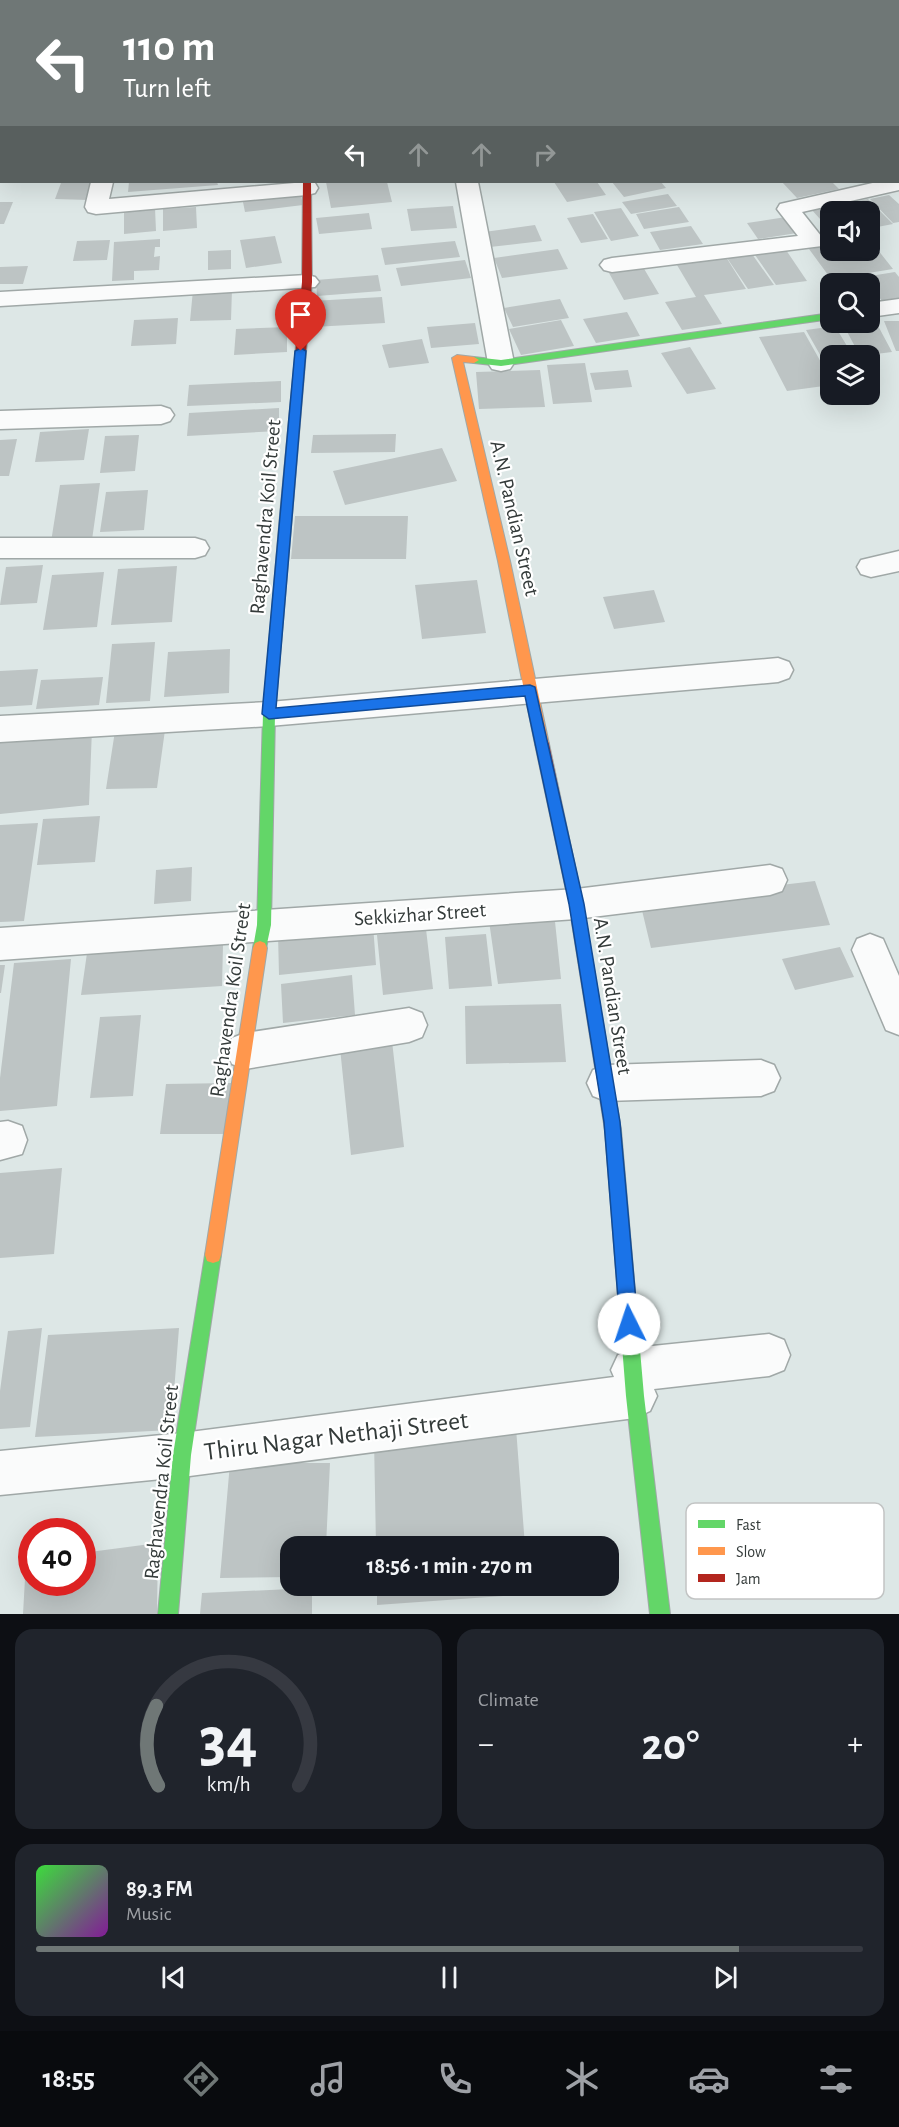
<!DOCTYPE html>
<meta charset="utf-8">
<style>
:root{--surface:#171b24;--page:#20242c;--text:#f1f3f6;--muted:#9ea1a6;--line:#363941;--accent:#6f7776}
body{margin:0;font-family:"Alegreya Sans",sans-serif;background:var(--page);color:var(--text);height:100vh;display:flex;flex-direction:column;font-size:22px;white-space:nowrap}
*{box-sizing:border-box;margin:0}
p{font-size:20px;color:var(--muted)}
.icon{flex:none;width:33px;height:33px;fill:none;stroke:currentColor;stroke-width:2;stroke-linecap:round;stroke-linejoin:round}
.map{position:relative;height:1614px;overflow:hidden}
.panel{display:flex;flex-direction:column;gap:15px;padding:15px;background:#0d0f14;flex:1}
.panel>*{flex:none}
.hud{position:absolute;left:0px;top:0px;width:900px;height:183px;box-shadow:0 6px 24px #0002;background:#6f7776;color:#fff;overflow:hidden}
.controls{position:absolute;left:820px;top:201px;display:grid;gap:12px}
.controls a{display:grid;place-items:center;width:60px;height:60px;border-radius:12px;background:var(--surface);box-shadow:0 6px 24px #0002;font-size:30px}
.speed{position:absolute;left:18px;top:1518px;display:flex;gap:12px;font-size:30px;font-weight:700;text-align:center}
.speed>*{display:grid;place-content:center;width:78px;height:78px;border-radius:50%;background:var(--surface);box-shadow:0 6px 24px #0002;line-height:1}
.speed .limit{border:9px solid #d22;background:#fff;color:#111}
.pin{position:absolute;display:grid;place-items:center;width:51px;height:51px;color:#fff;margin:-62px -26px;border-radius:50% 50% 50% 0;rotate:-45deg;box-shadow:0 0 6px #0007}
.pin .icon{rotate:45deg}
.me{position:absolute;width:66px;margin:-33px;rotate:356deg;stroke-linejoin:round;filter:drop-shadow(0 0 4px #0008)}
.turn{display:flex;align-items:center;gap:21px;height:126px;padding:0 24px;font-size:27px}
.turn .icon{width:78px;height:78px;stroke-width:2.5}
.turn b{display:block;font-size:42px;line-height:51px}
.lanes{display:flex;align-items:center;height:57px;padding:0 24px;background:#0003;justify-content:center;gap:30px;direction:ltr}
.lanes .off{opacity:.35}
.big{font-size:45px;font-weight:700;line-height:1.1}
.panel .card{flex:1;display:flex;flex-direction:column;justify-content:center;gap:9px;min-width:0;padding:0 21px;border-radius:18px;background:var(--page)}
.panel .dial{align-items:center;gap:0}
.dial svg{height:156px;overflow:visible;fill:none;stroke:var(--line);stroke-width:7;stroke-linecap:round;text-anchor:middle}
.dial text{fill:var(--text);stroke:none}
.song{display:flex;align-items:center;gap:18px}
.cover{width:72px;height:72px;border-radius:9px;background:linear-gradient(135deg,hsl(120 70% 55%),hsl(290 70% 35%))}
.played{height:6px;border-radius:3px;background:linear-gradient(90deg,var(--accent) 85%,var(--line) 85%)}
.keys{display:flex;justify-content:space-around;direction:ltr}
.heat{display:flex;justify-content:space-between;align-items:center;font-size:33px;direction:ltr}
.panel .tiles{flex:1;display:grid;gap:15px;grid-template-columns:1fr 1fr}
.card:last-child{grid-column:span 2}
.trip{position:absolute;left:280px;top:1536px;width:339px;height:60px;border-radius:18px;background:var(--surface);box-shadow:0 6px 24px #0002;font-weight:700;line-height:60px;text-align:center}
.tabs{display:flex;height:96px;justify-content:space-around;align-items:center;background:#090b0e;color:var(--muted)}
.tabs .icon{width:42px;height:42px}
.tabs .active{color:var(--accent)}
.tabs b{font-size:27px;color:var(--text)}
.map>svg:first-child{display:block}
.building{fill:#bdc4c4}
.lines{fill:none;stroke-linecap:round;stroke-linejoin:round}
.street-casing{stroke:#a0a8a7;stroke-width:3}
.fast-casing{stroke:#a0a8a7;stroke-width:2}
.slow-casing{stroke:#a0a8a7;stroke-width:2}
.jam-casing{stroke:#a0a8a7;stroke-width:2}
.street{fill:#fafbfb;fill-rule:evenodd}
.fast{fill:#63d668;fill-rule:evenodd}
.slow{fill:#ff974d;fill-rule:evenodd}
.jam{fill:#b3261e;fill-rule:evenodd}
.route{fill:#1a73e8;stroke:#114b97;stroke-width:1.5}
.labels{text-anchor:middle;stroke-width:4.5;stroke-linejoin:round;paint-order:stroke}
.street-label{font-size:21px;fill:#343b3a;stroke:#fff}
.near-street-label{font-size:26px;fill:#343b3a;stroke:#fff}
.key{fill:#fff;stroke:#c2c4c4;stroke-width:1.5}
.key-label{font-size:16px;fill:#343b3a}
</style>
<div class="map">
<svg width="899" height="1614" viewBox="0 0 899 1614">
<rect width="100%" height="100%" fill="#dde7e6"/>
<path class="building" d="M129,182H217L218,185L128,192Z
M326,182H387L392,202L331,208Z
M554,182H597L606,195L567,202Z
M612,182H661L666,188L624,197Z
M782,182H832L839,189L797,198Z
M61,183H94L88,200L55,199Z
M300,191L303,205L245,212L242,197Z
M668,194L677,206L631,214L622,202Z
M889,195L899,204V222L893,223L870,199Z
M868,199L893,224L872,228L870,212H856L847,203Z
M844,201L854,212H831V231L810,208Z
M0,202H13L4,224H0Z
M453,206L457,228L411,231L407,209Z
M196,207L197,228L163,231V209Z
M679,207L689,222L644,229L636,214Z
M155,208L156,231L124,234V211Z
M621,208L639,236L611,241L594,212Z
M369,213L372,229L319,234L316,218Z
M593,214L608,239L581,243L567,218Z
M786,217L797,233L758,239L747,223Z
M535,225L542,241L490,247L484,232Z
M691,226L703,244L660,250L650,232Z
M275,236L282,263L246,268L240,240Z
M160,239V247H155L154,257L160,256L159,270L134,271V280L112,281L114,242Z
M110,240L107,260L73,261L77,241Z
M870,240L893,269L831,279L809,249L831,245V250H870Z
M455,241L460,257L385,265L381,248Z
M558,249L568,269L502,278L494,258Z
M231,250V269L208,270V251Z
M786,250L807,281L776,285L755,255Z
M752,254L774,285L748,289L727,258Z
M726,257L746,289L704,295L722,324L682,330L665,302L696,297L677,265Z
M465,260L471,278L401,286L396,268Z
M28,266L23,284H0V267Z
M643,267L659,294L624,300L609,273Z
M895,272L899,277V299L882,301L864,277Z
M378,275L381,291L317,296L316,280Z
M232,289L231,320L190,321L193,290Z
M382,297L385,323L313,327L312,301Z
M560,299L569,318L513,327L504,308Z
M627,312L640,336L596,343L583,319Z
M178,318L176,344L131,346L134,320Z
M561,320L574,346L521,355L509,329Z
M884,321H899V351H896Z
M876,322L892,352L860,356L844,326Z
M475,323L479,344L431,348L427,327Z
M835,326L853,356H831V359L823,360L806,330Z
M287,327V352L234,355L236,329Z
M804,332L831,380V385L787,391L759,337Z
M422,339L429,363L389,368L382,345Z
M690,347L716,389L687,394L661,353Z
M585,363L592,402L553,404L547,365Z
M540,370L545,407L479,409L476,372Z
M628,370L632,387L595,390L590,373Z
M281,381V402L187,406L189,385Z
M279,408V431L187,436L189,413Z
M89,429L84,460L35,462L40,432Z
M396,434L395,452L311,453L313,435Z
M139,435L135,471L100,473L105,436Z
M17,439L9,476H0V440Z
M442,448L457,481L345,505L333,471Z
M100,483L92,540L51,542L60,485Z
M148,490L144,530L100,532L106,492Z
M295,516H408L406,559H291Z
M43,565L37,603L0,605L6,567Z
M177,566L172,622L111,625L118,569Z
M104,572L97,627L43,630L52,575Z
M477,580L486,633L422,639L415,585Z
M654,590L665,622L614,629L603,597Z
M155,642L150,701L106,703L112,644Z
M230,649L229,693L164,697L168,652Z
M38,669L32,705L0,707V671Z
M103,677L99,705L36,709L41,680Z
M92,729L89,805L0,814V738Z
M165,730L157,788L106,789L115,731Z
M100,816L95,862L37,865L43,819Z
M38,823L24,921L0,922V825Z
M192,867L191,901L154,904L156,870Z
M815,881L830,925L651,948L640,902Z
M554,912L561,979L498,984L488,914Z
M373,925L376,965L279,975L278,934Z
M426,929L433,989L383,995L377,935Z
M486,934L492,986L449,989L445,937Z
M223,945L222,986L81,995L87,953Z
M840,947L854,977L795,990L782,959Z
M71,959L57,1106L0,1111V1078L14,963Z
M0,965H5L1,993H0Z
M352,975L355,1015L283,1023L281,984Z
M561,1004L566,1062L466,1064L465,1006Z
M141,1015L133,1096L90,1098L100,1017Z
M392,1041L404,1147L351,1155L340,1048Z
M231,1083L227,1134H160L166,1084Z
M62,1168L54,1254L0,1258V1173Z
M42,1328L30,1427L0,1429V1391L8,1331Z
M179,1328L171,1430L35,1437L48,1335Z
M516,1428L525,1546H376L374,1439Z
M230,1463H330L326,1546H291V1577L220,1578Z
M158,1543L157,1614H23L26,1561L32,1560V1582H82V1553Z
M377,1586H529V1594L377,1605Z
M312,1588V1614H200L202,1593Z"/>
<g class="lines">
<g class="street-casing">
<path id="street" d="M442,0H460V2H442Z
M898,91H899V103H898Z
M899,176V190L802,212L825,241L822,246L612,272L604,270L600,265L604,260L612,258L798,236L777,209L780,204L877,182H898Z
M91,182H113L109,199L306,182L315,183L318,188L315,193L307,195L96,214L88,212L85,207Z
M456,182H478L514,363L510,369L501,371L492,369L488,363Z
M307,275L315,277L319,282L315,287L0,306V292Z
M899,299V313L870,317V303Z
M161,406L170,409L174,415L170,421L161,424L0,429V411Z
M0,538H195L205,541L209,548L205,555L195,558H0Z
M899,551V571L871,577L861,574L857,567L861,560Z
M778,658L789,662L793,670L789,678L778,682L269,726L0,742V716L269,702Z
M770,865L782,869L787,880L782,891L770,895L576,919L0,960V928L576,889Z
M870,934L883,939L899,976V1035L886,1030L852,950L857,939Z
M409,1008L422,1013L427,1025L422,1037L409,1042L245,1069L232,1064L226,1051L232,1038L245,1033Z
M761,1060L774,1065L780,1078L774,1091L761,1096L606,1101L593,1096L587,1083L593,1070L606,1065Z
M8,1121L22,1126L27,1140L22,1154L0,1160V1122Z
M769,1334L784,1340L790,1355L784,1370L769,1376L654,1389L657,1396L650,1411L635,1418L182,1477L0,1495V1451L182,1433L614,1377L611,1370L618,1355L633,1348Z"/>
</g>
<g class="fast-casing">
<path id="fast" d="M831,313V319L501,366L474,363L469,360L474,357L501,360Z
M287,500L293,504L275,714L271,925L265,953L260,955L255,953L253,948L257,925L263,714L281,504Z
M613,1122L619,1124L621,1130L644,1396L670,1614H650L626,1396L605,1130L607,1124Z
M213,1247L219,1249L221,1255L191,1455L178,1614H158L173,1455L205,1255L207,1249Z"/>
</g>
<g class="slow-casing">
<path id="slow" d="M457,355L474,357L479,360L474,363L463,362L510,561L549,744L547,748H537L535,744L498,561L452,358Z
M260,941L265,943L267,948L221,1255L219,1261L213,1263L207,1261L205,1255L253,948L255,943Z"/>
</g>
<g class="jam-casing">
<path id="jam" d="M303,182H311L312,282L293,504L287,508L281,504L302,282Z
M542,739L547,740L549,744L583,904L621,1130L619,1136L613,1138L607,1136L605,1130L569,904L535,744L537,740Z"/>
</g>
<use href="#street" class="street"/>
<use href="#fast" class="fast"/>
<use href="#slow" class="slow"/>
<use href="#jam" class="jam"/>
</g>
<path class="route" d="M301,348L306,351L276,708L530,685L535,687L584,904L620,1122L638,1324L635,1330L629,1333L623,1330L620,1324L604,1122L569,904L525,696L269,719L262,714L295,351Z"/>
<g class="labels">
<g class="street-label">
<text transform="translate(265 517) rotate(-85)" y="7">Raghavendra Koil Street</text>
<text transform="translate(515 518) rotate(77)" y="7">A.N. Pandian Street</text>
<text transform="translate(420 914) rotate(-4)" y="7">Sekkizhar Street</text>
<text transform="translate(613 996) rotate(81)" y="7">A.N. Pandian Street</text>
<text transform="translate(230 1000) rotate(-82)" y="7">Raghavendra Koil Street</text>
<text transform="translate(161 1482) rotate(-84)" y="7">Raghavendra Koil Street</text>
</g>
<g class="near-street-label">
<text transform="translate(336 1435) rotate(-7)" y="9">Thiru Nagar Nethaji Street</text>
</g>
</g>
<rect x="686" y="1503" width="198" height="96" rx="9" class="key"/>
<rect x="698" y="1520" width="27" height="8" fill="#63d668"/>
<rect x="698" y="1547" width="27" height="8" fill="#ff974d"/>
<rect x="698" y="1574" width="27" height="8" fill="#b3261e"/>
<g class="key-label">
<text x="736" y="1530">Fast</text>
<text x="736" y="1557">Slow</text>
<text x="736" y="1584">Jam</text>
</g>
</svg>
<div class="controls">
<a><svg class="icon" aria-label="sound" viewBox="0 0 24 24"><path d="M4 9h4l5-4v14l-5-4H4zM17 9q2 3 0 6"/></svg></a>
<a><svg class="icon" aria-label="search" viewBox="0 0 24 24"><circle cx="10" cy="10" r="6"/><path d="M15 15l6 6"/></svg></a>
<a><svg class="icon" aria-label="layers" viewBox="0 0 24 24"><path d="M12 4l9 5-9 5-9-5zM3 14l9 5 9-5"/></svg></a>
</div>
<div class="speed"><div class="limit">40</div></div>
<div class="pin" style="left:301px;top:351px;background:#d93025"><svg class="icon" aria-label="arrive" viewBox="0 0 24 24"><path d="M6 21V4h12l-3 4 3 4H6"/></svg></div>
<svg class="me" style="left:629px;top:1324px" viewBox="-20 -20 40 40"><circle r="19" fill="#fff"/><path d="M0-13L10 11 0 6-10 11z" fill="#1a73e8"/></svg>
<div class="trip">18:56 · 1 min · 270 m</div>
<div class="hud">
<div class="turn"><svg class="icon" aria-label="left" viewBox="0 0 24 24"><path d="M17 20v-9H6M10 6l-5 5 5 5"/></svg><div><b>110 m</b>Turn left</div></div>
<div class="lanes"><svg class="icon" aria-label="left" viewBox="0 0 24 24"><path d="M17 20v-9H6M10 6l-5 5 5 5"/></svg><svg class="icon off" aria-label="ahead" viewBox="0 0 24 24"><path d="M12 20V5M6 11l6-6 6 6"/></svg><svg class="icon off" aria-label="ahead" viewBox="0 0 24 24"><path d="M12 20V5M6 11l6-6 6 6"/></svg><svg class="icon off" aria-label="right" viewBox="0 0 24 24"><path d="M7 20v-9h11M14 6l5 5-5 5"/></svg></div>
</div>
</div>
<section class="panel">
<div class="tiles">
<div class="card dial"><svg viewBox="0 0 100 80">
<path d="M14 69A42 42 0 1 1 86 69"/>
<path d="M14 69A42 42 0 0 1 13 28" stroke="#6f7776"/>
<text x="50" y="56" font-size="32" font-weight="700">34</text>
<text x="50" y="72" font-size="11">km/h</text>
</svg></div>
<div class="card"><p>Climate</p>
<div class="heat"><a>−</a><b class="big">20°</b><a>+</a></div>
</div>
<div class="card">
<div class="song"><i class="cover"></i><div><b>89.3 FM</b><p>Music</p></div></div>
<div class="played"></div>
<div class="keys"><svg class="icon" aria-label="previous" viewBox="0 0 24 24"><path d="M18 5L8 12l10 7zM5 5v14"/></svg><svg class="icon" aria-label="pause" viewBox="0 0 24 24"><path d="M8 5v14M16 5v14"/></svg><svg class="icon" aria-label="next" viewBox="0 0 24 24"><path d="M6 5l10 7-10 7zM19 5v14"/></svg></div>
</div>
</div>
</section>
<nav class="tabs">
<b>18:55</b>
<svg class="icon active" aria-label="directions" viewBox="0 0 24 24"><path d="M12 3l9 9-9 9-9-9zM9 14v-3h6M13 9l2 2-2 2"/></svg>
<svg class="icon" aria-label="music" viewBox="0 0 24 24"><path d="M9 18V5l10-2v13"/><circle cx="6" cy="18" r="3"/><circle cx="16" cy="16" r="3"/></svg>
<svg class="icon" aria-label="phone" viewBox="0 0 24 24"><path d="M5 4h4l2 5-3 2q2 4 5 5l2-3 5 2v4C11 20 4 13 5 4z"/></svg>
<svg class="icon" aria-label="climate" viewBox="0 0 24 24"><path d="M12 3v18M4 7l16 10M4 17L20 7"/></svg>
<svg class="icon" aria-label="car" viewBox="0 0 24 24"><path d="M5 17H2v-5l4-1 3-4h7l3 4 3 1v5h-3M9 17h6M6 11h13"/><circle cx="7" cy="17" r="2"/><circle cx="17" cy="17" r="2"/></svg>
<svg class="icon" aria-label="filters" viewBox="0 0 24 24"><path d="M4 7h16M4 17h16"/><circle cx="9" cy="7" r="2"/><circle cx="15" cy="17" r="2"/></svg>
</nav>
